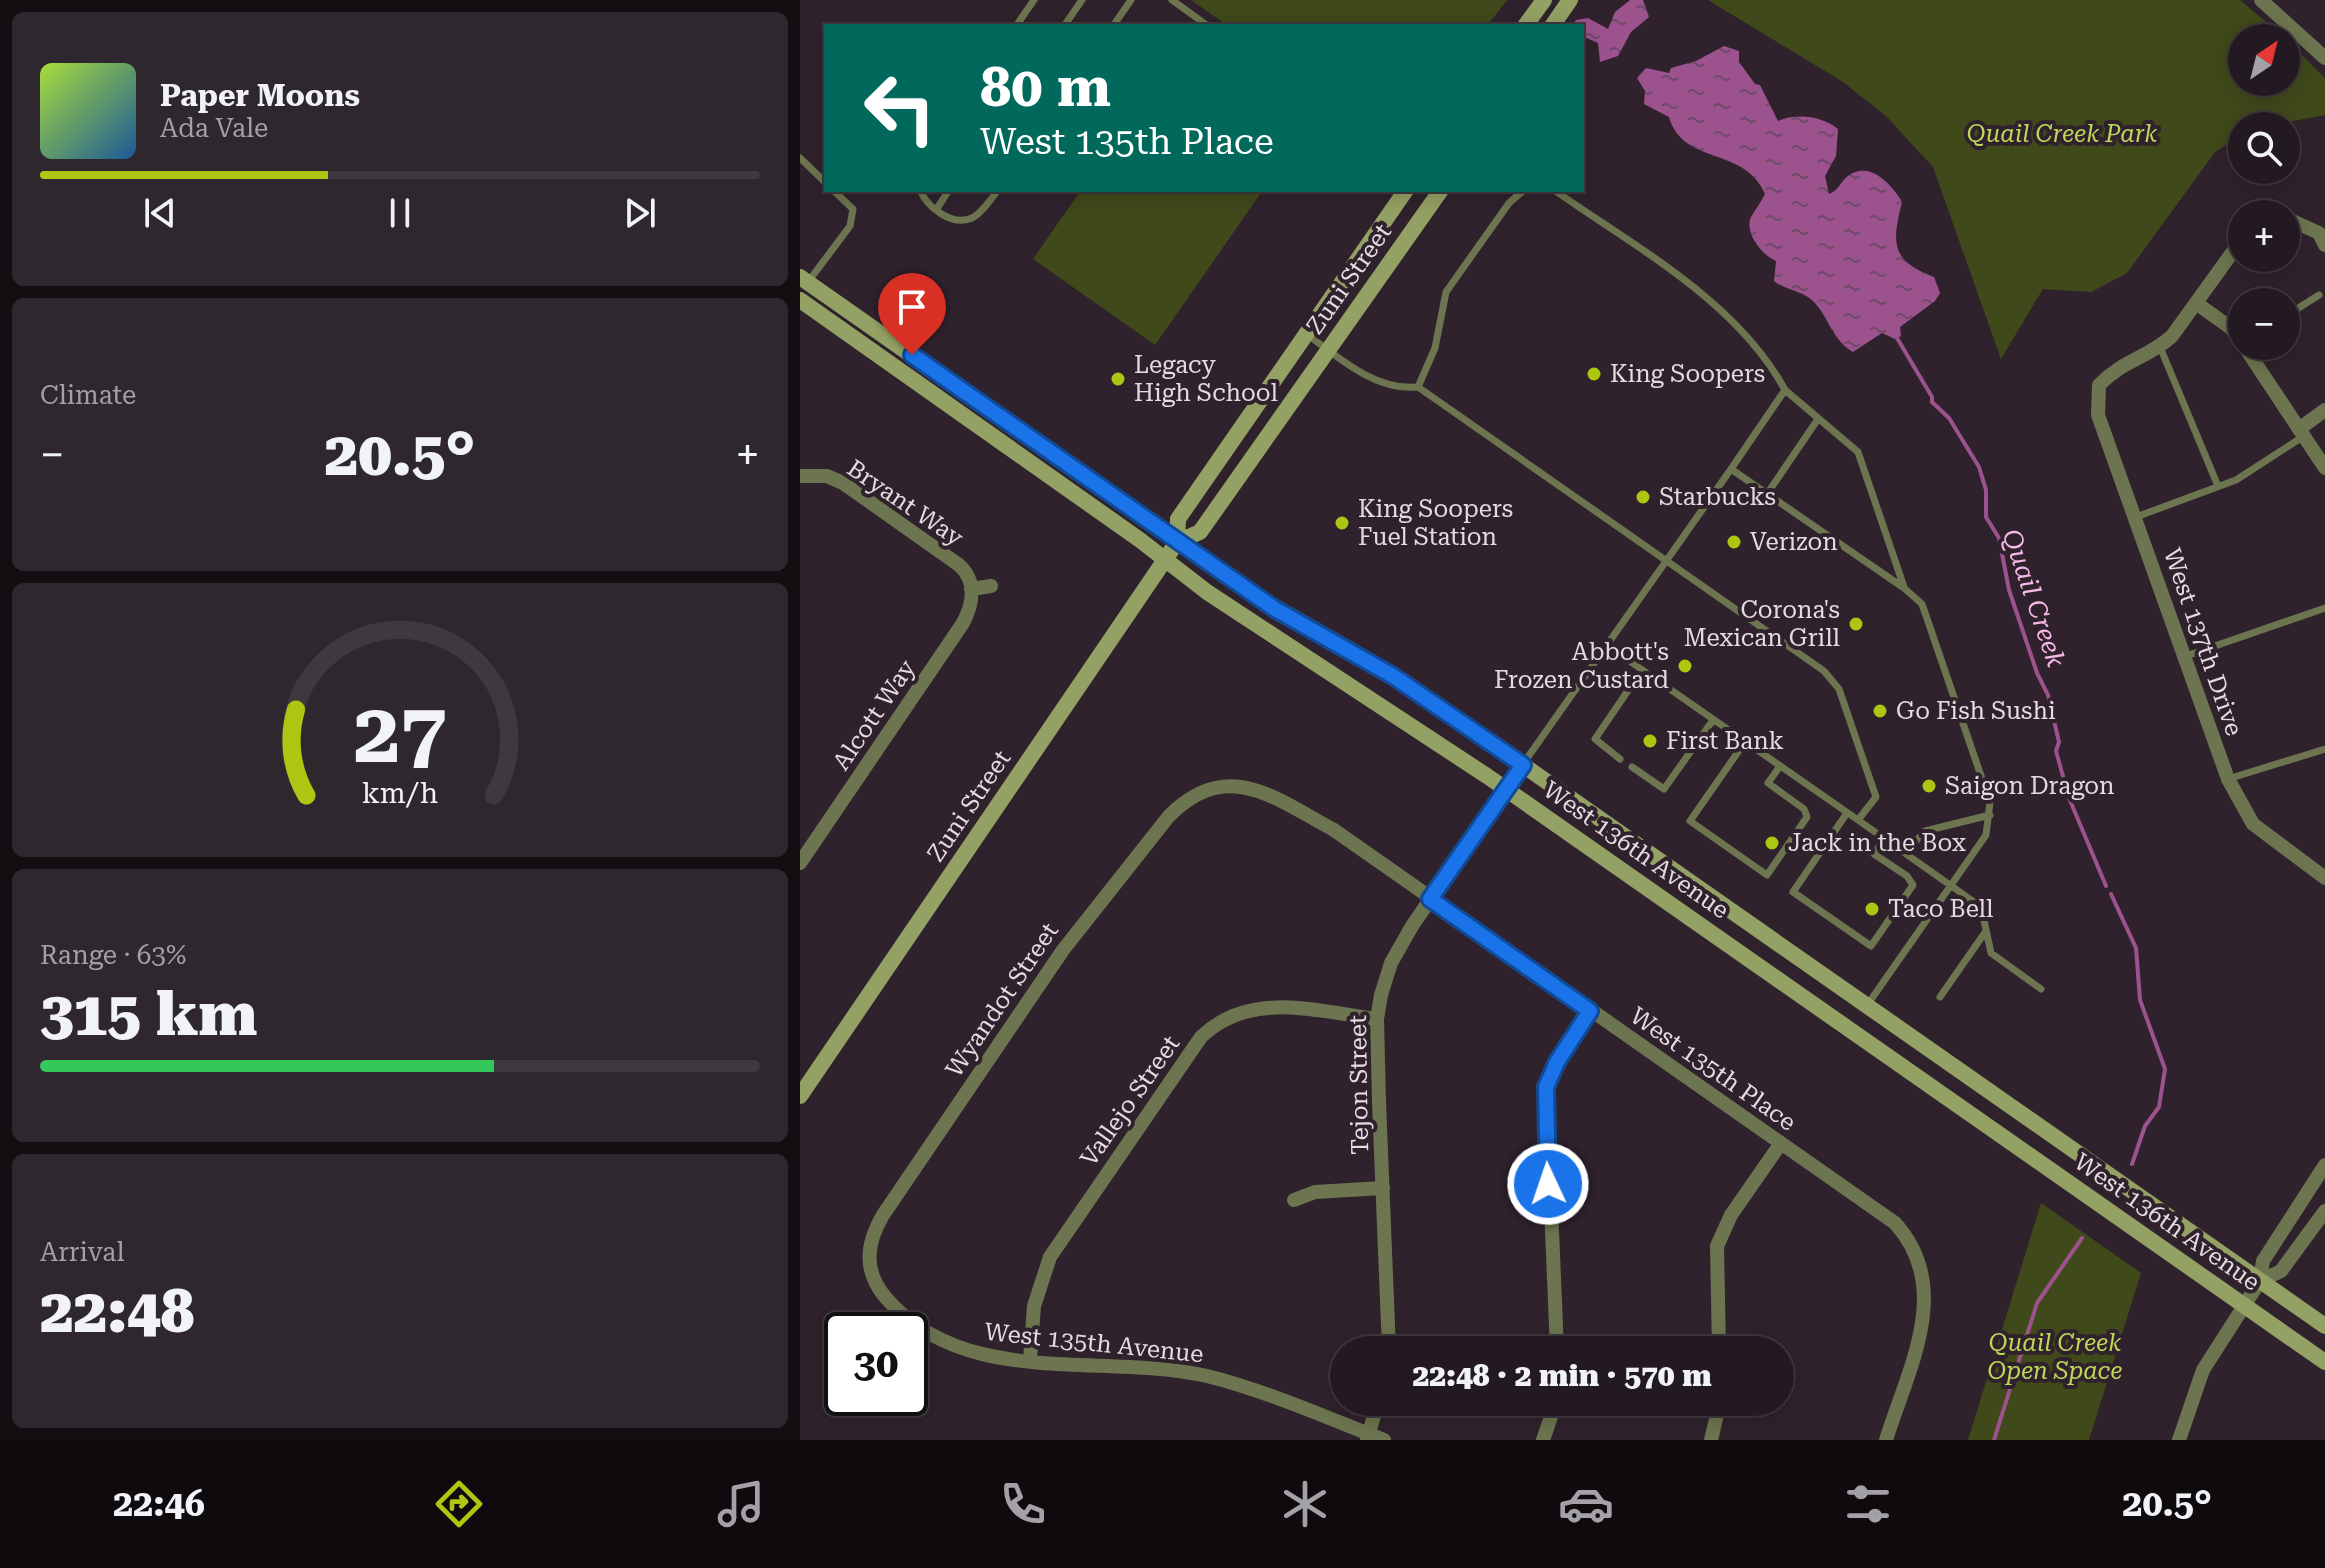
<!DOCTYPE html>
<meta charset="utf-8">
<style>
:root{--surface:#231a21;--page:#2f272e;--text:#f1f3f6;--muted:#a3a1a5;--line:#40383f;--accent:#acc611}
body{margin:0;font-family:"Roboto Serif",serif;background:var(--page);color:var(--text);height:100vh;display:flex;flex-direction:column;font-size:30px;white-space:nowrap}
*{box-sizing:border-box;margin:0}
p{font-size:26px;color:var(--muted)}
.icon{flex:none;width:44px;height:44px;fill:none;stroke:currentColor;stroke-width:2;stroke-linecap:round;stroke-linejoin:round}
.map{position:relative;flex:1;overflow:hidden}
.details{display:flex;flex-direction:column;gap:12px;padding:12px;background:#130e12;width:800px}
.details>*{flex:none}
.top-card{position:absolute;left:24px;top:24px;width:760px;height:168px;border-radius:0px;box-shadow:0 4px 20px #0003,0 0 0 2px var(--line);background:#00695c;color:#fff;overflow:hidden}
.needle{width:52px;rotate:35deg}
.controls{position:absolute;left:1428px;top:24px;display:grid;gap:16px}
.controls a{display:grid;place-items:center;width:72px;height:72px;border-radius:50%;background:var(--surface);box-shadow:0 4px 20px #0003,0 0 0 2px var(--line);font-size:40px}
.speed{position:absolute;left:24px;top:1312px;display:flex;gap:16px;font-size:40px;font-weight:700;text-align:center}
.speed>*{display:grid;place-content:center;width:104px;height:104px;border-radius:50%;background:var(--surface);box-shadow:0 4px 20px #0003,0 0 0 2px var(--line);line-height:1}
.speed .limit{border:4px solid #111;border-radius:12px;background:#fff;color:#111}
.pin{position:absolute;display:grid;place-items:center;width:68px;height:68px;color:#fff;margin:-82px -34px;border-radius:50% 50% 50% 0;rotate:-45deg;box-shadow:0 0 8px #0007}
.pin .icon{rotate:45deg}
.me{position:absolute;width:88px;margin:-44px;rotate:357deg;stroke-linejoin:round;filter:drop-shadow(0 0 6px #0008)}
.turn{display:flex;align-items:center;gap:28px;height:168px;padding:0 24px;font-size:36px}
.turn .icon{width:104px;height:104px;stroke-width:2.5}
.turn b{display:block;font-size:56px;line-height:68px}
.big{font-size:60px;font-weight:800;line-height:1.1}
.details .card{flex:1;display:flex;flex-direction:column;justify-content:center;gap:12px;min-width:0;padding:0 28px;border-radius:12px;background:var(--page)}
.details .dial{align-items:center;gap:0}
.dial svg{height:208px;overflow:visible;fill:none;stroke:var(--line);stroke-width:7;stroke-linecap:round;text-anchor:middle}
.dial text{fill:var(--text);stroke:none}
.song{display:flex;align-items:center;gap:24px}
.cover{width:96px;height:96px;border-radius:12px;background:linear-gradient(135deg,hsl(80 70% 55%),hsl(210 70% 35%))}
.played{height:8px;border-radius:4px;background:linear-gradient(90deg,var(--accent) 40%,var(--line) 40%)}
.keys{display:flex;justify-content:space-around;direction:ltr}
.heat{display:flex;justify-content:space-between;align-items:center;font-size:44px;direction:ltr}
.charge{height:12px;border-radius:6px;background:linear-gradient(90deg,#34c759 63%,var(--line) 0)}
.trip{position:absolute;left:530px;top:1336px;width:464px;height:80px;border-radius:40px;background:var(--surface);box-shadow:0 4px 20px #0003,0 0 0 2px var(--line);font-weight:800;line-height:80px;text-align:center}
.dock{display:flex;height:128px;justify-content:space-around;align-items:center;background:#0e0a0d;color:var(--muted)}
.dock .icon{width:56px;height:56px}
.dock .on{color:var(--accent)}
.dock b{font-size:36px;color:var(--text)}
main{display:flex;flex:1;min-height:0}
.map>svg:first-child{display:block}
.park{fill:#40491a}
.water{fill:url(#water-ripples)}
.lines{fill:none;stroke-linecap:round;stroke-linejoin:round}
.stream{stroke:#9c528d;stroke-width:4}
.service{stroke:#6c754f;stroke-width:7}
.minor{stroke:#6c754f;stroke-width:14}
.secondary{stroke:#94a164;stroke-width:16}
.route-casing{stroke:#114b97;stroke-width:20}
.route{stroke:#1a73e8;stroke-width:14}
.poi-dot{fill:#acc611;stroke:#2f222c;stroke-width:3}
.labels{text-anchor:middle;stroke-width:8;stroke-linejoin:round;paint-order:stroke}
.park-label{font-size:24px;font-style:italic;fill:#bfd757;stroke:#2f222c}
.street-label{font-size:24px;fill:#e5dce2;stroke:#2f222c}
.poi-label{font-size:24px;fill:#e5dce2;stroke:#2f222c;text-anchor:start}
.water-label{font-size:26px;font-style:italic;fill:#f5b8e7;stroke:#2f222c}
</style>
<main>
<section class="details">
<div class="card">
<div class="song"><i class="cover"></i><div><b>Paper Moons</b><p>Ada Vale</p></div></div>
<div class="played"></div>
<div class="keys"><svg class="icon" aria-label="previous" viewBox="0 0 24 24"><path d="M18 5L8 12l10 7zM5 5v14"/></svg><svg class="icon" aria-label="pause" viewBox="0 0 24 24"><path d="M8 5v14M16 5v14"/></svg><svg class="icon" aria-label="next" viewBox="0 0 24 24"><path d="M6 5l10 7-10 7zM19 5v14"/></svg></div>
</div>
<div class="card"><p>Climate</p>
<div class="heat"><a>−</a><b class="big">20.5°</b><a>+</a></div>
</div>
<div class="card dial"><svg viewBox="0 0 100 80">
<path d="M14 69A42 42 0 1 1 86 69"/>
<path d="M14 69A42 42 0 0 1 10 36" stroke="#acc611"/>
<text x="50" y="56" font-size="32" font-weight="700">27</text>
<text x="50" y="72" font-size="11">km/h</text>
</svg></div>
<div class="card"><p>Range · 63%</p><b class="big">315 km</b><div class="charge"></div></div>
<div class="card"><p>Arrival</p><b class="big">22:48</b></div>
</section>
<div class="map">
<svg width="1525" height="1440" viewBox="0 0 1525 1440">
<defs>
<pattern id="water-ripples" width="26" height="14" patternUnits="userSpaceOnUse" patternTransform="scale(2)"><rect width="26" height="14" fill="#9c528d"/><path d="M2 4q2-2 4 0t4 0M15 11q2-2 4 0t4 0" fill="none" stroke="#704a68"/></pattern>
</defs>
<rect width="100%" height="100%" fill="#2f222c"/>
<path class="park" d="M391,0H707L687,26H428Z
M908,0H1440L1485,38H1442V82H1486V39L1525,78V115L1467,126H1442V135L1415,152L1327,273L1291,292L1243,289L1201,359L1133,167L1086,116L1043,82Z
M281,190H463L355,345L233,259Z
M1241,1203L1341,1273L1289,1440H1168Z"/>
<path class="water" d="M830,0H843L849,17L831,32L818,56L800,62L798,43L782,36V26L772,25L776,20L788,18L808,29L815,12Z
M924,46L939,51V62L955,84L960,85L978,121C997,113 1022,116 1038,129L1036,156L1025,176L1029,194C1039,190 1040,182 1048,176C1070,160 1092,185 1102,202C1092,243 1090,260 1134,277L1140,293L1135,301L1100,327L1101,336L1095,339L1082,333L1053,352C1033,341 1029,318 1014,302C1002,290 986,291 974,281L976,261C962,255 944,233 951,217C955,210 961,202 965,194C945,146 883,166 869,117L844,104L845,91L837,78L846,68L869,73L871,68L896,61Z"/>
<g class="lines">
<path class="stream" d="M1097,338L1132,397V402L1149,418L1179,467L1186,490V517L1199,538L1209,590L1237,673L1248,695L1259,742L1256,751L1269,798L1306,886
M1311,894L1336,948L1340,1000L1365,1069L1359,1107L1345,1126L1332,1164
M1194,1440L1237,1303L1282,1238"/>
<path class="service" d="M372,0L408,26
M216,26L234,0
M264,26L282,0
M313,26L331,0
M0,158L26,183
M120,190C127,207 152,227 172,218C182,213 191,199 198,190
M754,190C835,247 937,301 985,390
M136,210L149,190
M8,282L50,226L53,209L33,190
M1486,316L1519,295
M508,335C540,359 576,391 618,387L1024,671L1039,689L1076,797L1058,820L1174,902L1182,911L1191,953L1241,989
M1360,347L1418,486
M618,387L635,348L646,292L709,203L724,190
M931,469L985,390L1058,452L1104,587
M967,494L1018,419
M1336,517L1436,480L1504,436
M808,646L1058,820
M1386,656L1525,608
M945,742L890,821L967,875L1007,817L1004,809L968,783L980,766
M820,759L795,739L842,670
M723,764L931,469L1104,588L1122,604L1190,802L1186,835L1068,1004
M832,767L864,789L913,720
M1428,779L1525,749
M1047,813L993,892L1071,946L1113,885L1107,876L1074,854L1084,839
M1105,853L1125,831L1190,815
M1140,997L1186,931"/>
<path class="minor" d="M1461,0L1525,58
M1486,218L1519,233L1525,245
M1442,239L1372,336C1348,358 1323,360 1299,385L1298,415L1428,779L1453,824L1525,878
M1396,303L1431,328L1442,343
M1444,346L1525,468
M1499,429L1525,410
M0,476H27L43,483L159,565C177,581 173,604 163,623L0,863
M171,589L191,586
M494,1200L515,1192L583,1188
M1460,1281L1481,1271L1525,1211
M589,1350L579,1102L577,1019L581,995L591,963L612,926L723,765
M757,1350L746,1087L757,1062L790,1011
M919,1350L917,1246L931,1215L981,1143
M230,1360L234,1306L250,1257L401,1037C450,990 516,1011 577,1019
M567,1440L578,1402
M584,1440C528,1418 464,1390 407,1376C301,1352 166,1390 86,1298C63,1271 66,1244 83,1215L263,950L369,816C427,758 473,797 534,830L1095,1223C1154,1288 1108,1369 1086,1440
M743,1440L756,1402
M911,1440L920,1402
M1379,1440L1403,1370L1460,1281L1463,1261L1525,1165"/>
<path class="secondary" d="M725,26L744,0
M752,26L770,0
M0,277L454,595L554,652L637,705L1525,1326
M0,300L340,540L407,592L687,776L1525,1362
M377,542L378,519L606,190
M0,1096L377,542L400,532L641,190"/>
</g>
<g class="lines">
<g class="route-casing">
<path id="route" d="M112,355L475,609L593,676L723,765L630,899L790,1011L757,1062L746,1087L748,1184"/>
</g>
<use href="#route" class="route"/>
</g>
<g class="poi-dot">
<circle cx="794" cy="374" r="8"/>
<circle cx="318" cy="379" r="8"/>
<circle cx="843" cy="497" r="8"/>
<circle cx="542" cy="523" r="8"/>
<circle cx="934" cy="542" r="8"/>
<circle cx="1056" cy="624" r="8"/>
<circle cx="885" cy="666" r="8"/>
<circle cx="1080" cy="711" r="8"/>
<circle cx="850" cy="741" r="8"/>
<circle cx="1129" cy="786" r="8"/>
<circle cx="972" cy="843" r="8"/>
<circle cx="1072" cy="909" r="8"/>
</g>
<g class="labels">
<g class="park-label">
<text x="1262" y="142">Quail Creek Park</text>
<text x="1255" y="1351">Quail Creek<tspan x="1255" dy="28">Open Space</tspan></text>
</g>
<g class="street-label">
<text transform="translate(549 279) rotate(-55)" y="8">Zuni Street</text>
<text transform="translate(105 503) rotate(34)" y="8">Bryant Way</text>
<text transform="translate(1403 642) rotate(71)" y="8">West 137th Drive</text>
<text transform="translate(74 715) rotate(-56)" y="8">Alcott Way</text>
<text transform="translate(169 806) rotate(-56)" y="8">Zuni Street</text>
<text transform="translate(836 850) rotate(35)" y="8">West 136th Avenue</text>
<text transform="translate(202 1000) rotate(-56)" y="8">Wyandot Street</text>
<text transform="translate(913 1069) rotate(35)" y="8">West 135th Place</text>
<text transform="translate(559 1085) rotate(-91)" y="8">Tejon Street</text>
<text transform="translate(330 1101) rotate(-55)" y="8">Vallejo Street</text>
<text transform="translate(1367 1222) rotate(35)" y="8">West 136th Avenue</text>
<text transform="translate(294 1343) rotate(6)" y="8">West 135th Avenue</text>
</g>
<g class="poi-label">
<text x="334" y="373">Legacy<tspan x="334" dy="28">High School</tspan></text>
<text x="810" y="382">King Soopers</text>
<text x="859" y="505">Starbucks</text>
<text x="558" y="517">King Soopers<tspan x="558" dy="28">Fuel Station</tspan></text>
<text x="950" y="550">Verizon</text>
<text x="1040" y="618" text-anchor="end">Corona's<tspan x="1040" dy="28">Mexican Grill</tspan></text>
<text x="869" y="660" text-anchor="end">Abbott's<tspan x="869" dy="28">Frozen Custard</tspan></text>
<text x="1096" y="719">Go Fish Sushi</text>
<text x="866" y="749">First Bank</text>
<text x="1145" y="794">Saigon Dragon</text>
<text x="988" y="851">Jack in the Box</text>
<text x="1088" y="917">Taco Bell</text>
</g>
<g class="water-label">
<text transform="translate(1234 598) rotate(71)" y="9">Quail Creek</text>
</g>
</g>
</svg>
<div class="controls">
<a><svg class="needle" viewBox="-14 -14 28 28"><path d="M0-13l5 13h-10z" fill="#e53935"/><path d="M0 13l5-13h-10z" fill="#a3a1a5"/></svg></a>
<a><svg class="icon" aria-label="search" viewBox="0 0 24 24"><circle cx="10" cy="10" r="6"/><path d="M15 15l6 6"/></svg></a>
<a>+</a>
<a>−</a>
</div>
<div class="speed"><div class="limit">30</div></div>
<div class="pin" style="left:112px;top:355px;background:#d93025"><svg class="icon" aria-label="arrive" viewBox="0 0 24 24"><path d="M6 21V4h12l-3 4 3 4H6"/></svg></div>
<svg class="me" style="left:748px;top:1184px" viewBox="-20 -20 40 40"><circle r="17" fill="#1a73e8" stroke="#fff" stroke-width="3"/><path d="M0-11L8 9 0 5-8 9z" fill="#fff"/></svg>
<div class="trip">22:48 · 2 min · 570 m</div>
<div class="top-card">
<div class="turn"><svg class="icon" aria-label="left" viewBox="0 0 24 24"><path d="M17 20v-9H6M10 6l-5 5 5 5"/></svg><div><b>80 m</b>West 135th Place</div></div>
</div>
</div>
</main>
<nav class="dock">
<b>22:46</b>
<svg class="icon on" aria-label="directions" viewBox="0 0 24 24"><path d="M12 3l9 9-9 9-9-9zM9 14v-3h6M13 9l2 2-2 2"/></svg>
<svg class="icon" aria-label="music" viewBox="0 0 24 24"><path d="M9 18V5l10-2v13"/><circle cx="6" cy="18" r="3"/><circle cx="16" cy="16" r="3"/></svg>
<svg class="icon" aria-label="phone" viewBox="0 0 24 24"><path d="M5 4h4l2 5-3 2q2 4 5 5l2-3 5 2v4C11 20 4 13 5 4z"/></svg>
<svg class="icon" aria-label="climate" viewBox="0 0 24 24"><path d="M12 3v18M4 7l16 10M4 17L20 7"/></svg>
<svg class="icon" aria-label="car" viewBox="0 0 24 24"><path d="M5 17H2v-5l4-1 3-4h7l3 4 3 1v5h-3M9 17h6M6 11h13"/><circle cx="7" cy="17" r="2"/><circle cx="17" cy="17" r="2"/></svg>
<svg class="icon" aria-label="filters" viewBox="0 0 24 24"><path d="M4 7h16M4 17h16"/><circle cx="9" cy="7" r="2"/><circle cx="15" cy="17" r="2"/></svg>
<b>20.5°</b>
</nav>
